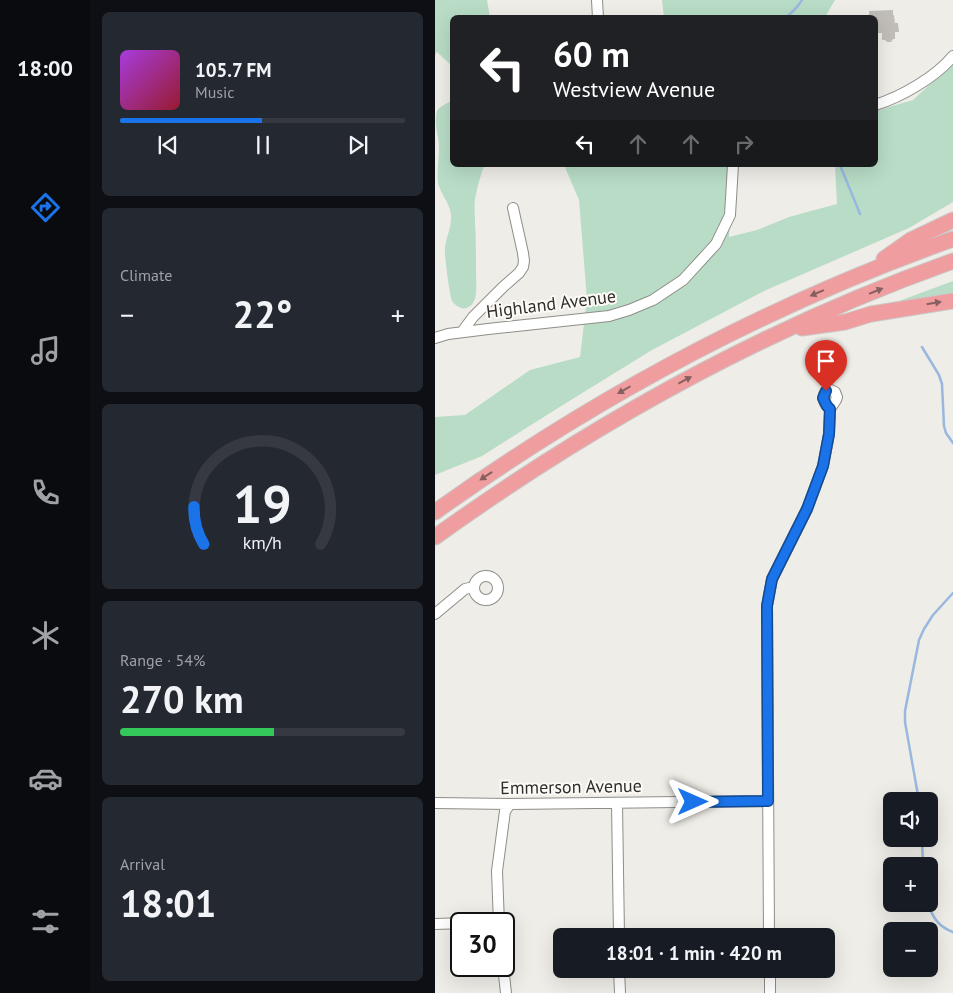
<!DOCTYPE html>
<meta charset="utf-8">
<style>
:root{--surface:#171b24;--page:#242831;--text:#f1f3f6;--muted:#9ea1a6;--line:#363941;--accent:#1a73e8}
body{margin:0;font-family:"PT Sans",sans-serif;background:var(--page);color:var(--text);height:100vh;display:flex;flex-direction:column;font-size:19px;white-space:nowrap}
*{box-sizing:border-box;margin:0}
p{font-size:16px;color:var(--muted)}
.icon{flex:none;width:28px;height:28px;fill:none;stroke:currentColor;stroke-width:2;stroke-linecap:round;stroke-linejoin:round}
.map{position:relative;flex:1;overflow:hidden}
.sheet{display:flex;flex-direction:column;gap:12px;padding:12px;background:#0d0f14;width:345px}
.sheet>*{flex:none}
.guide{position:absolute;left:15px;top:15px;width:428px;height:152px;border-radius:8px;box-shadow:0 5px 20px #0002;background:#202124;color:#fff;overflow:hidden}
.buttons{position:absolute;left:448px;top:792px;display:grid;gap:10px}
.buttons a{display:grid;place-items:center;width:55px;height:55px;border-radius:8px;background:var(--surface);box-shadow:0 5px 20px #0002;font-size:25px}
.speed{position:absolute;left:15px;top:912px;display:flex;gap:10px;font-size:25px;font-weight:700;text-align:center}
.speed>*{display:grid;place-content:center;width:65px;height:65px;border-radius:50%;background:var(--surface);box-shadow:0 5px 20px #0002;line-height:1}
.speed .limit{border:2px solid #111;border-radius:8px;background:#fff;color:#111}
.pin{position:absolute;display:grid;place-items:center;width:42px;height:42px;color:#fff;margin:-51px -21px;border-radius:50% 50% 50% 0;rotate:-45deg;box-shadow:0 0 5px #0007}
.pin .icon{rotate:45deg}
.me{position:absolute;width:55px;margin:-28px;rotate:90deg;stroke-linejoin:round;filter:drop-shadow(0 0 4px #0008)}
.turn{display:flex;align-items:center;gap:18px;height:105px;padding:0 20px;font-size:22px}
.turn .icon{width:65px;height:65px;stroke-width:2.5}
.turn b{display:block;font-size:35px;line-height:42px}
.lanes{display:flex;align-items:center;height:48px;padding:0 20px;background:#0003;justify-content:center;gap:25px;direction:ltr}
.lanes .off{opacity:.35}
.big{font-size:38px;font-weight:700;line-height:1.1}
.sheet .card{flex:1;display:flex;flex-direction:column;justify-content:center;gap:8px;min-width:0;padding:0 18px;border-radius:8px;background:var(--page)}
.sheet .dial{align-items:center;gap:0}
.dial svg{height:130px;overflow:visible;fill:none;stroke:var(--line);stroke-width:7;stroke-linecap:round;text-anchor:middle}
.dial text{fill:var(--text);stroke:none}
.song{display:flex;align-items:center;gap:15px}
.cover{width:60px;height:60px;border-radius:8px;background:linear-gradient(135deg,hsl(280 70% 55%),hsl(350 70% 35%))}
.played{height:5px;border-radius:2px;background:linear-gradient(90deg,var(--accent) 50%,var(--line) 50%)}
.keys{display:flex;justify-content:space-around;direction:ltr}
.heat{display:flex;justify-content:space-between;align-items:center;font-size:28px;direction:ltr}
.charge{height:8px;border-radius:4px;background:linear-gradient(90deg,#34c759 54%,var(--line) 0)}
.trip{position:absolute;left:118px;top:928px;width:282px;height:50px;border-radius:8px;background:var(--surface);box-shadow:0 5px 20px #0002;font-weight:700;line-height:50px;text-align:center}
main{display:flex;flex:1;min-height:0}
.dock{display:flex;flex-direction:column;width:90px;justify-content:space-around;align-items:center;background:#090b0e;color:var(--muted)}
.dock .icon{width:35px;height:35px}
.dock .active{color:var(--accent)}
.dock b{font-size:22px;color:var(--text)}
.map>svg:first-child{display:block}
.green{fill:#b8dcc6}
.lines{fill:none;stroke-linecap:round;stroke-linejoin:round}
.stream{stroke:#99b8df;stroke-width:2.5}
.building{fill:#c1bdb8}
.minor-casing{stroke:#8f8d88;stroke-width:12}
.highway-casing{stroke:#c9c9c8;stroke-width:17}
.minor{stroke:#fff;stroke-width:10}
.highway{stroke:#f09d9f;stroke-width:15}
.oneway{fill:#866060}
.route-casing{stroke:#114b97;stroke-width:12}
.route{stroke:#1a73e8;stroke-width:9}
.labels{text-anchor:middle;stroke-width:4;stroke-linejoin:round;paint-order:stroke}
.street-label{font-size:18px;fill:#302f2d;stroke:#fdfaf5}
</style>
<main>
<nav class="dock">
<b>18:00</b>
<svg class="icon active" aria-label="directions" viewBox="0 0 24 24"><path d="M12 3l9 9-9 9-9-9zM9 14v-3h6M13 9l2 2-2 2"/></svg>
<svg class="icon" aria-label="music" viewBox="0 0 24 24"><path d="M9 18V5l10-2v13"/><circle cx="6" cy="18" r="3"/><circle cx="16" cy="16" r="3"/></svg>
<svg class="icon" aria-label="phone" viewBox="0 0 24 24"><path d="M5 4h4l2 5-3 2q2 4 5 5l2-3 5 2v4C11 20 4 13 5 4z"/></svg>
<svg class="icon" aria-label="climate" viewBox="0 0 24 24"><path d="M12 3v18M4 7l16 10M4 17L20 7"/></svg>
<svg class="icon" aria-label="car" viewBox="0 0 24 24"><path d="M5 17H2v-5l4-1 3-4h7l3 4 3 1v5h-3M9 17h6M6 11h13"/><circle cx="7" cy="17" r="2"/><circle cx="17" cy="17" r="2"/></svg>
<svg class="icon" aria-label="filters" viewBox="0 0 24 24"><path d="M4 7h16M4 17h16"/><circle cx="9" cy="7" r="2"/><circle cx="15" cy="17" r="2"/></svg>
</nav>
<section class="sheet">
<div class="card">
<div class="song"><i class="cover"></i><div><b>105.7 FM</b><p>Music</p></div></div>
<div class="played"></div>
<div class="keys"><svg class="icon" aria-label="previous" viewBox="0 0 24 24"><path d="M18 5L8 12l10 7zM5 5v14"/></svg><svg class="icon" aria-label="pause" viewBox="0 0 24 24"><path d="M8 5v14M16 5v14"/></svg><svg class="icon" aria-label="next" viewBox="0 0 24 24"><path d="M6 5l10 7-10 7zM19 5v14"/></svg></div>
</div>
<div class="card"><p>Climate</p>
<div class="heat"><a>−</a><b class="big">22°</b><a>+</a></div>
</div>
<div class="card dial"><svg viewBox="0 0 100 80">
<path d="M14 69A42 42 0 1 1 86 69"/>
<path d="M14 69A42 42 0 0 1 8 46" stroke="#1a73e8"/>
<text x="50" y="56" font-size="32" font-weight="700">19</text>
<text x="50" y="72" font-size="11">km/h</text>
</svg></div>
<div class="card"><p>Range · 54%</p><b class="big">270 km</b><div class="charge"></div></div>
<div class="card"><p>Arrival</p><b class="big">18:01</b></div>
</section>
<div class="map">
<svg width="518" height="993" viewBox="0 0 518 993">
<rect width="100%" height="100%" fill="#efede7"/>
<path class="green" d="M0,0H52L55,17L18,18L17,66L2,52L0,55Z
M227,0H400L390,17L229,18Z
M518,63V202L474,228L329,291L217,350L131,403L47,456L0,475V417L30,415L95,370L145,357L152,299L144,200L129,165H297L294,237L322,230L354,217L402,204L400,165H440V111L478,100Z
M17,101L18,165H53L49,166C45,177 42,188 40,199C39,207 40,215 40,222C41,239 41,255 41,272C41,281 42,290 40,299C38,305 32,310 26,308C23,307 19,304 17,301C15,297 9,254 10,248C11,237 17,227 16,215C15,203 6,195 3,183C1,168 6,153 3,137C1,128 0,121 2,111C5,106 12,103 17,101Z
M518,281V294L456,304Z"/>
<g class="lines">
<path class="stream" d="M351,18L362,7L367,0
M405,165L425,214
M487,347L504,375L507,384L509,426L511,433L518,443
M484,801L470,722V711L484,640L489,629L498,615L518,593
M487,839L488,866
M493,904C498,918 504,927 518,932"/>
</g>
<path class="building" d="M458,10V15H459L460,23H463L464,32H460V39H458L456,42H452L450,40H447V33H443V25H440V18H434V11Z"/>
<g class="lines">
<g class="minor-casing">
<path id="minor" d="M162,0L163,18
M440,105C466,97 501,77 518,56
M27,332L38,317L68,287L84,273L88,267L89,261L88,253L78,208
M0,338L13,334L53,329L174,316L194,310L218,300L248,280L281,244L295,215L298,165
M39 588a12 12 0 1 1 24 0a12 12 0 1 1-24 0Z
M0,614L30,589L39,587
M0,803L75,804L333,801
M182,803L184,936
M0,924L63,922
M64,924L62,871L70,811L75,804
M334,936L332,606L337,579L372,509L388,466L394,434L395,409L401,400L402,397L400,392L396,390L391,391C386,397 389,404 395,409
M68,966L71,993
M184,969L185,993
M335,969V993"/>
</g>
<g class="highway-casing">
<path id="highway" d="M449,259L476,240L518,220
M367,328L410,322L436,314L518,301
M0,512C159,398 333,305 518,239
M0,537C160,422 332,327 518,261"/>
</g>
<use href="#minor" class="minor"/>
<use href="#highway" class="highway"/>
</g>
<defs><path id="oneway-solid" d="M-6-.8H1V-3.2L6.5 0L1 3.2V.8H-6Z" transform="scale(1.25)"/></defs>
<g class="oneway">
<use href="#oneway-solid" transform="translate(441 291) rotate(-22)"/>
<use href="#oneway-solid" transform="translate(382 293) rotate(157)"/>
<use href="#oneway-solid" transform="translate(499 303) rotate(-9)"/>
<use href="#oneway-solid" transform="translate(250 380) rotate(-28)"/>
<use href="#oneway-solid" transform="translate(189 390) rotate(150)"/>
<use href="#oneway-solid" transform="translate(51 476) rotate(146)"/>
</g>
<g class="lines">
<g class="route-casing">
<path id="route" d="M258,802L333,801L332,606L337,579L372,509L388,466L394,434L395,409L392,406L388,398L391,391"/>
</g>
<use href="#route" class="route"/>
</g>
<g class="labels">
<g class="street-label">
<text transform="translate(116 304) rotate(-7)" y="6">Highland Avenue</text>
<text transform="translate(136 787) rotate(-1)" y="6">Emmerson Avenue</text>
</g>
</g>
</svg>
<div class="buttons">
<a><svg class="icon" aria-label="sound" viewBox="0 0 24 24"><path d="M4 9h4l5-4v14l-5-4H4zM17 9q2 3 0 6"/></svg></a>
<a>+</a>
<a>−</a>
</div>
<div class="speed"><div class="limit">30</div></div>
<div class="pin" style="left:391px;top:391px;background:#d93025"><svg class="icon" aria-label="arrive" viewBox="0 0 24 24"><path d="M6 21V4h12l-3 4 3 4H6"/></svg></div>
<svg class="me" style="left:258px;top:802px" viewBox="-20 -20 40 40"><path d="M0-17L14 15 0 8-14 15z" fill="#1a73e8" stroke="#fff" stroke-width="4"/></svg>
<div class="trip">18:01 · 1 min · 420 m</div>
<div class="guide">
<div class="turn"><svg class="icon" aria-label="left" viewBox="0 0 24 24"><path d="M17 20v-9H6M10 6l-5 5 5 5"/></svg><div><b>60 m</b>Westview Avenue</div></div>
<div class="lanes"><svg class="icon" aria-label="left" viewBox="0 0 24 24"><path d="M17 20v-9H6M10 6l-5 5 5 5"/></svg><svg class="icon off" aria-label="ahead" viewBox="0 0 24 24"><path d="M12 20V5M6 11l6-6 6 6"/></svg><svg class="icon off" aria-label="ahead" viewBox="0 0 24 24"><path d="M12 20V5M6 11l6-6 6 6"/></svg><svg class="icon off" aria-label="right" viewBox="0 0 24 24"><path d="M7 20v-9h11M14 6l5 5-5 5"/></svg></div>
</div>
</div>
</main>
